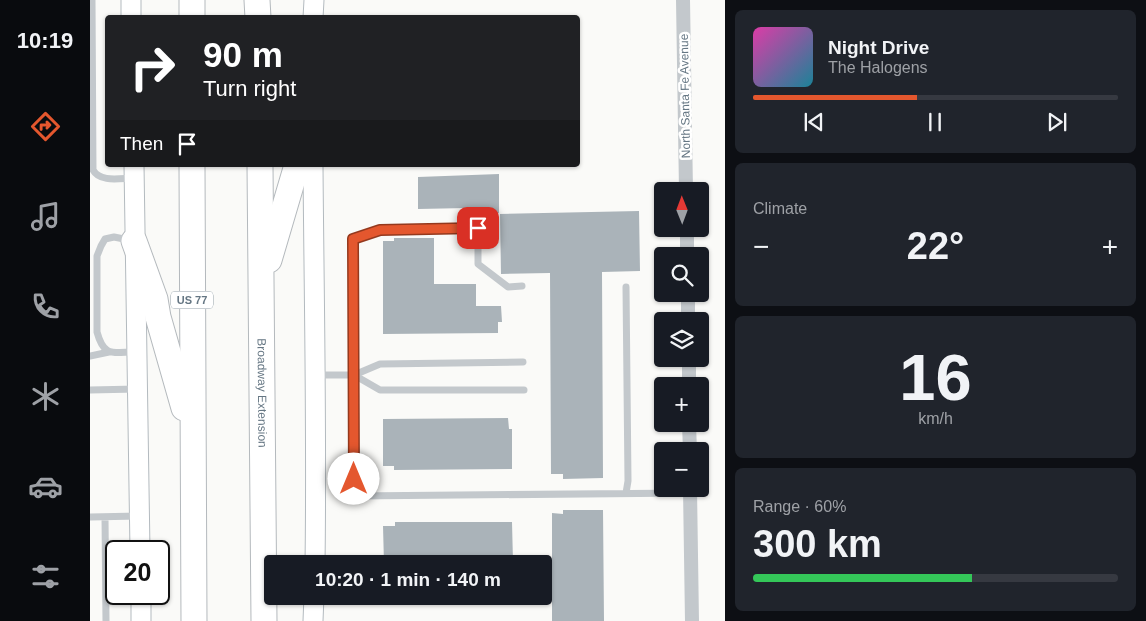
<!DOCTYPE html>
<meta charset="utf-8">
<style>
:root{--surface:#171b24;--page:#20242c;--text:#f1f3f6;--muted:#9ea1a6;--line:#363941;--accent:#e4572e}
body{margin:0;font-family:Helvetica,sans-serif;background:var(--page);color:var(--text);height:100vh;display:flex;flex-direction:column;font-size:19px;white-space:nowrap}
*{box-sizing:border-box;margin:0}
p{font-size:16px;color:var(--muted)}
.icon{flex:none;width:28px;height:28px;fill:none;stroke:currentColor;stroke-width:2;stroke-linecap:round;stroke-linejoin:round}
.map{position:relative;flex:1;overflow:hidden}
.details{display:flex;flex-direction:column;gap:10px;padding:10px;background:#0d0f14;width:421px}
.details>*{flex:none}
.hud{position:absolute;left:15px;top:15px;width:475px;height:152px;border-radius:5px;box-shadow:0 1px 4px #0004;background:#202124;color:#fff;overflow:hidden}
.needle{width:32px;rotate:359deg}
.fabs{position:absolute;left:564px;top:182px;display:grid;gap:10px}
.fabs a{display:grid;place-items:center;width:55px;height:55px;border-radius:5px;background:var(--surface);box-shadow:0 1px 4px #0004;font-size:25px}
.speed{position:absolute;left:15px;top:540px;display:flex;gap:10px;font-size:25px;font-weight:700;text-align:center}
.speed>*{display:grid;place-content:center;width:65px;height:65px;border-radius:50%;background:var(--surface);box-shadow:0 1px 4px #0004;line-height:1}
.speed .limit{border:2px solid #111;border-radius:8px;background:#fff;color:#111}
.pin{position:absolute;display:grid;place-items:center;width:42px;height:42px;color:#fff;margin:-21px;border-radius:10px;box-shadow:0 2px 8px #0006}
.me{position:absolute;width:55px;margin:-28px;rotate:0deg;stroke-linejoin:round;filter:drop-shadow(0 0 4px #0008)}
.turn{display:flex;align-items:center;gap:18px;height:105px;padding:0 15px;font-size:22px}
.turn .icon{width:65px;height:65px;stroke-width:2.5}
.turn b{display:block;font-size:35px;line-height:42px}
.then{display:flex;align-items:center;height:48px;padding:0 15px;background:#0003;gap:10px;font-size:19px}
.big{font-size:38px;font-weight:700;line-height:1.1}
.details .widget{flex:1;display:flex;flex-direction:column;justify-content:center;gap:8px;min-width:0;padding:0 18px;border-radius:8px;background:var(--page)}
.details .dial{align-items:center;gap:0}
.dial b{font-size:65px;line-height:1}
.song{display:flex;align-items:center;gap:15px}
.cover{width:60px;height:60px;border-radius:8px;background:linear-gradient(135deg,hsl(320 70% 55%),hsl(190 70% 35%))}
.played{height:5px;border-radius:2px;background:linear-gradient(90deg,var(--accent) 45%,var(--line) 45%)}
.keys{display:flex;justify-content:space-around;direction:ltr}
.heat{display:flex;justify-content:space-between;align-items:center;font-size:28px;direction:ltr}
.charge{height:8px;border-radius:4px;background:linear-gradient(90deg,#34c759 60%,var(--line) 0)}
.trip{position:absolute;left:174px;top:555px;width:288px;height:50px;border-radius:5px;background:var(--surface);box-shadow:0 1px 4px #0004;font-weight:700;line-height:50px;text-align:center}
main{display:flex;flex:1;min-height:0}
.menu{display:flex;flex-direction:column;width:90px;justify-content:space-around;align-items:center;background:#090b0e;color:var(--muted)}
.menu .icon{width:35px;height:35px}
.menu .selected{color:var(--accent)}
.menu b{font-size:22px;color:var(--text)}
.map>svg:first-child{display:block}
.building{fill:#aab3b9}
.lines{fill:none;stroke-linecap:round;stroke-linejoin:round}
.secondary-casing{stroke:#b3babf;stroke-width:21}
.highway-casing{stroke:#b4b9bd;stroke-width:27}
.lane{stroke:#c3c8cc;stroke-width:7}
.street{stroke:#c3c8cc;stroke-width:14}
.secondary{stroke:#fff;stroke-width:19}
.highway{stroke:#fff;stroke-width:25}
.route-casing{stroke:#94391e;stroke-width:12}
.route{stroke:#e4572e;stroke-width:9}
.labels{text-anchor:middle;stroke-width:5;stroke-linejoin:round;paint-order:stroke}
.shield{fill:#fff;stroke:#939fa8;stroke-width:1}
.shield-label{font-size:11px;font-weight:bold;fill:#657683}
.street-label{font-size:12px;fill:#657683;stroke:#fff}
</style>
<main>
<nav class="menu">
<b>10:19</b>
<svg class="icon selected" aria-label="directions" viewBox="0 0 24 24"><path d="M12 3l9 9-9 9-9-9zM9 14v-3h6M13 9l2 2-2 2"/></svg>
<svg class="icon" aria-label="music" viewBox="0 0 24 24"><path d="M9 18V5l10-2v13"/><circle cx="6" cy="18" r="3"/><circle cx="16" cy="16" r="3"/></svg>
<svg class="icon" aria-label="phone" viewBox="0 0 24 24"><path d="M5 4h4l2 5-3 2q2 4 5 5l2-3 5 2v4C11 20 4 13 5 4z"/></svg>
<svg class="icon" aria-label="climate" viewBox="0 0 24 24"><path d="M12 3v18M4 7l16 10M4 17L20 7"/></svg>
<svg class="icon" aria-label="car" viewBox="0 0 24 24"><path d="M5 17H2v-5l4-1 3-4h7l3 4 3 1v5h-3M9 17h6M6 11h13"/><circle cx="7" cy="17" r="2"/><circle cx="17" cy="17" r="2"/></svg>
<svg class="icon" aria-label="filters" viewBox="0 0 24 24"><path d="M4 7h16M4 17h16"/><circle cx="9" cy="7" r="2"/><circle cx="15" cy="17" r="2"/></svg>
</nav>
<div class="map">
<svg width="635" height="621" viewBox="0 0 635 621">
<rect width="100%" height="100%" fill="#fafaf8"/>
<path class="building" d="M409,174V213L377,214V208L328,209V177Z
M549,211L550,271L512,272L513,478L473,479V474H461L460,273L411,274L410,214Z
M304,238H344V284H386V306H411L412,322H408V333L293,334V241H304Z
M418,418L419,429H422V469L304,470V466H293V419Z
M473,510H513L514,621H462V513L473,514Z
M305,522H422L423,562L419,563V564H294L293,526H305Z"/>
<g class="lines">
<g class="secondary-casing">
<path id="secondary" d="M41,0V18
M223,18L224,0
M44,165L50,551
M223,165C224,298 227,431 225,564
M51,594V621
M223,621L224,596"/>
</g>
<g class="highway-casing">
<g id="highway">
<path d="M102,0V18"/>
<path d="M167,0L168,18"/>
<path d="M102,165L104,621"/>
<path id="s1" d="M170,165L174,621"/>
<path d="M44,241L65,299L68,317L94,408"/>
<path d="M179,260L207,165"/>
</g>
</g>
<path class="lane" d="M2,0L3,170C10,183 31,178 44,178
M39,240L24,237L15,239L11,246L7,256V332C14,358 23,352 46,352
M0,356L19,352
M226,375H264V496L600,493
M264,375L263,239L290,230L388,228V264L418,287L432,286
M264,375L290,390H434
M264,375L290,364L433,362
M0,390L47,389
M536,493L538,481L536,287
M0,517L49,516
M15,517L16,621"/>
<path class="street" d="M593,0L596,191
M597,229V256
M598,294V321
M599,359V386
M599,424L600,451
M600,489L602,621"/>
<use href="#secondary" class="secondary"/>
<use href="#highway" class="highway"/>
</g>
<g class="lines">
<g class="route-casing">
<path id="route" d="M264,479L263,239L290,230L388,228"/>
</g>
<use href="#route" class="route"/>
</g>
<g class="labels">
<rect class="shield" x="81" y="291.5" width="42" height="17" rx="4"/>
<g class="shield-label">
<text x="102" y="304">US 77</text>
</g>
<g class="street-label">
<text transform="translate(595 96) rotate(-91)" y="4">North Santa Fe Avenue</text>
<text dy="4" stroke="none"><textPath href="#s1" startOffset="228">Broadway Extension</textPath></text>
</g>
</g>
</svg>
<div class="fabs">
<a><svg class="needle" viewBox="-14 -14 28 28"><path d="M0-13l5 13h-10z" fill="#e53935"/><path d="M0 13l5-13h-10z" fill="#9ea1a6"/></svg></a>
<a><svg class="icon" aria-label="search" viewBox="0 0 24 24"><circle cx="10" cy="10" r="6"/><path d="M15 15l6 6"/></svg></a>
<a><svg class="icon" aria-label="layers" viewBox="0 0 24 24"><path d="M12 4l9 5-9 5-9-5zM3 14l9 5 9-5"/></svg></a>
<a>+</a>
<a>−</a>
</div>
<div class="speed"><div class="limit">20</div></div>
<div class="pin" style="left:388px;top:228px;background:#d93025"><svg class="icon" aria-label="arrive" viewBox="0 0 24 24"><path d="M6 21V4h12l-3 4 3 4H6"/></svg></div>
<svg class="me" style="left:264px;top:479px" viewBox="-20 -20 40 40"><circle r="19" fill="#fff"/><path d="M0-13L10 11 0 6-10 11z" fill="#e4572e"/></svg>
<div class="trip">10:20 · 1 min · 140 m</div>
<div class="hud">
<div class="turn"><svg class="icon" aria-label="right" viewBox="0 0 24 24"><path d="M7 20v-9h11M14 6l5 5-5 5"/></svg><div><b>90 m</b>Turn right</div></div>
<div class="then">Then<svg class="icon" aria-label="arrive" viewBox="0 0 24 24"><path d="M6 21V4h12l-3 4 3 4H6"/></svg></div>
</div>
</div>
<section class="details">
<div class="widget">
<div class="song"><i class="cover"></i><div><b>Night Drive</b><p>The Halogens</p></div></div>
<div class="played"></div>
<div class="keys"><svg class="icon" aria-label="previous" viewBox="0 0 24 24"><path d="M18 5L8 12l10 7zM5 5v14"/></svg><svg class="icon" aria-label="pause" viewBox="0 0 24 24"><path d="M8 5v14M16 5v14"/></svg><svg class="icon" aria-label="next" viewBox="0 0 24 24"><path d="M6 5l10 7-10 7zM19 5v14"/></svg></div>
</div>
<div class="widget"><p>Climate</p>
<div class="heat"><a>−</a><b class="big">22°</b><a>+</a></div>
</div>
<div class="widget dial"><b>16</b><p>km/h</p></div>
<div class="widget"><p>Range · 60%</p><b class="big">300 km</b><div class="charge"></div></div>
</section>
</main>
